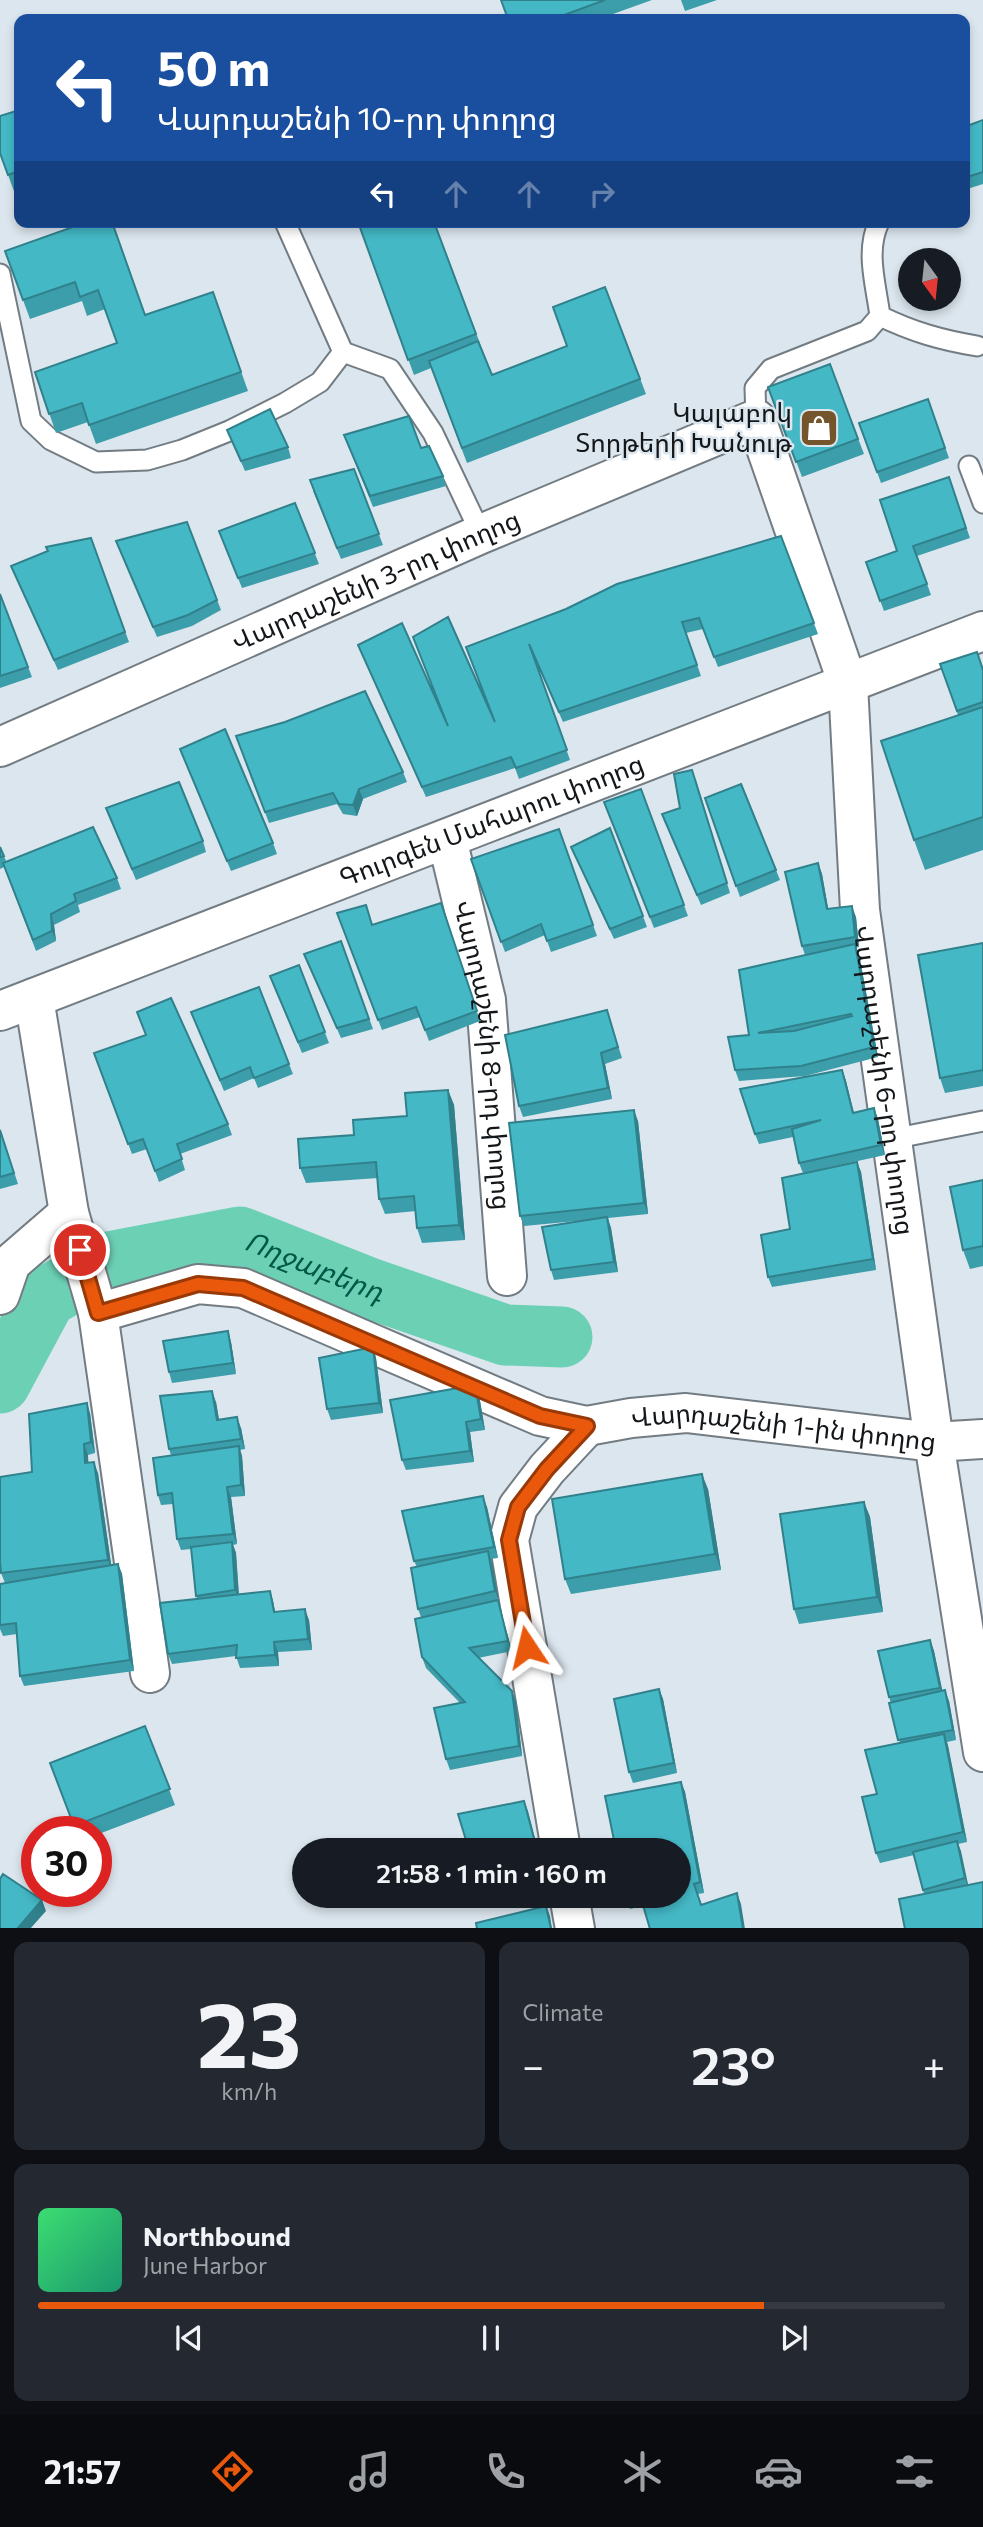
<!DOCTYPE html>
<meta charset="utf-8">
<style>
:root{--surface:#171b24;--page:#242831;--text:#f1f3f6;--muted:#9ea1a6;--line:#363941;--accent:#ea580c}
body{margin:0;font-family:Commissioner,"Noto Sans Armenian",sans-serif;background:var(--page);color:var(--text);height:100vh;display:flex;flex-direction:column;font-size:26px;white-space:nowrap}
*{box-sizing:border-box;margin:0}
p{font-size:23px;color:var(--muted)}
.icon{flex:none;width:38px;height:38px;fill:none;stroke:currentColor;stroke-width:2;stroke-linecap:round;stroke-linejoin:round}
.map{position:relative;height:1928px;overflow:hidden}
.details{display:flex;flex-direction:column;gap:14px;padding:14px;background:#0d0f14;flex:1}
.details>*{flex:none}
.hud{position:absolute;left:14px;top:14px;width:956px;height:214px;border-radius:14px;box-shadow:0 4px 10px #0003;background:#1a4fa0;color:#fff;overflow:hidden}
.needle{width:46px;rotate:165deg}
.fabs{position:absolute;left:898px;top:248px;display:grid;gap:14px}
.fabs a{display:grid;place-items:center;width:63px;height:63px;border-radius:50%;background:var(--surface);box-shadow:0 4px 10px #0003;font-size:35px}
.speed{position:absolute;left:21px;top:1816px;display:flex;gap:14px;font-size:35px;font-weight:700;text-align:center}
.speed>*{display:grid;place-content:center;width:91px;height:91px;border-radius:50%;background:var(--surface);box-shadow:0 4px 10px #0003;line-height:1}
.speed .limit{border:10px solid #d22;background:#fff;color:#111}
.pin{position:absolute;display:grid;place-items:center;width:60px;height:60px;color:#fff;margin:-30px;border:4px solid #fff;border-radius:50%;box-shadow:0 2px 7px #0007}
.me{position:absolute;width:77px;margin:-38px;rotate:350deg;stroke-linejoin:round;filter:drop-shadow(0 0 5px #0008)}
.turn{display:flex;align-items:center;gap:24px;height:147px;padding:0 28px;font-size:32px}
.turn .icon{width:91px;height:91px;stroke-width:2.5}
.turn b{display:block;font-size:49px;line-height:60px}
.lanes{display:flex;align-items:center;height:66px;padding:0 28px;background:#0003;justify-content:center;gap:35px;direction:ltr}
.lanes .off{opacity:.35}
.big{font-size:52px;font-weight:600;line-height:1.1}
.details .tile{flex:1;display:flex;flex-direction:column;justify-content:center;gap:10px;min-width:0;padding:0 24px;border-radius:14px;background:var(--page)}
.details .dial{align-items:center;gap:0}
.dial b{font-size:91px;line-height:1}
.song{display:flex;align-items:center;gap:21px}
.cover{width:84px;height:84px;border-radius:10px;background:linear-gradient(135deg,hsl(140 70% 55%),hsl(160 70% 35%))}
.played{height:7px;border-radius:4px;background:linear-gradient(90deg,var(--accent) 80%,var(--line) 80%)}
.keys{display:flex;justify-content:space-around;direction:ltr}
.heat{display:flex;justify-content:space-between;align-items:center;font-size:38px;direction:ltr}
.details .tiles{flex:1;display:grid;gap:14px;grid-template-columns:1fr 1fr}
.tile:last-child{grid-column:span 2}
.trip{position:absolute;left:292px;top:1838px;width:399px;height:70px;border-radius:35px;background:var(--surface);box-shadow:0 4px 10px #0003;font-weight:600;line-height:70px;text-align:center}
.tab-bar{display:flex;height:112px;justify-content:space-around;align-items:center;background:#090b0e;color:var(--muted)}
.tab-bar .icon{width:49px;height:49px}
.tab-bar .selected{color:var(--accent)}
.tab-bar b{font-size:32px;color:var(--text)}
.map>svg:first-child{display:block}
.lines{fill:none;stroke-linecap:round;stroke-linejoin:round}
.river{stroke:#6cd0b5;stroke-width:61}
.lane-casing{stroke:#727c82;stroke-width:23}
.street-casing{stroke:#727c82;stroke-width:42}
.secondary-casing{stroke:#727c82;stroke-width:42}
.lane{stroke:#fff;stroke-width:19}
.street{stroke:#fff;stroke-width:38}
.secondary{stroke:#fff;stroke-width:38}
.wall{fill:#3b9eaa}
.shaded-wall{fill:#30818b}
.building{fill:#45b8c6;stroke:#30818b;stroke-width:2;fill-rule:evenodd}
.route-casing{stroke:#983908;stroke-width:18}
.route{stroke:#ea580c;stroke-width:12}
.labels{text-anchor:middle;stroke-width:5;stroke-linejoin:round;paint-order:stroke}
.poi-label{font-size:26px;fill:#14171a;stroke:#dce6ee;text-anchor:end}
.street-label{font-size:26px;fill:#14171a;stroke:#dce6ee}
.water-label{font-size:28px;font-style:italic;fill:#005947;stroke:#dce6ee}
</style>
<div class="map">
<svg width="983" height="1929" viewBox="0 0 983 1929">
<rect width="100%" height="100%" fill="#dce6ee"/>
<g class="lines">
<path class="river" id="s1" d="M0,1383L46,1297L109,1262L240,1237L369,1288L505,1335L562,1337"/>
<g class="lane-casing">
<path id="lane" d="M285,222L343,352L390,369L433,433L481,534
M0,274L31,421L51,440L96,462L147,460L182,450L229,431L285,403L320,382L343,352
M880,316C913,332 941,340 977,346
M756,419L755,388L771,369L867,331L880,316C876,285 865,251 879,222
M969,466L983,503
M892,1139L983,1121"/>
</g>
<g class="street-casing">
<g id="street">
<path id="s2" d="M0,747L481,534L756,419L848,684L860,910L934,1442L983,1752"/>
<path id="s3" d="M447,839L486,1000L507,1276"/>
<path d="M34,998L69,1213L98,1313L150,1673"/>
<path d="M0,1295L11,1263L69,1213"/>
<path id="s4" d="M98,1313L198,1284L243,1288L540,1416L587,1426L631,1418L686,1413L934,1442L983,1439"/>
<path d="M561,1850L509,1540L518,1507L547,1469L587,1426"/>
<path d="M569,1895L575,1929"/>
</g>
</g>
<g class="secondary-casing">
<g id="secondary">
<path id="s5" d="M0,1011L983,631"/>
</g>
</g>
<use href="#lane" class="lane"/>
<use href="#street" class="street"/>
<use href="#secondary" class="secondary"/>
</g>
<path class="wall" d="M501,0H652L599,19H508Z
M681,0H717L685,11Z
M19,110V193L15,194L0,153Z
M983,120V184L964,190V127Z
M358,222H434L492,375L567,346L605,287L646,394L467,463L431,368L414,375Z
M73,227L145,315L213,292L248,391L96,444L88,422L56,433L35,372L117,343L105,309L87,316L82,301L30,319L5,251Z
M830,364L864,454L802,477L768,387Z
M928,399L949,458L881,483L859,423Z
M227,430L288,447L291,458L245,471Z
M348,445L421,448L443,476L446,486L373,507Z
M354,469L383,545L341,559L313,491Z
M949,477L970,538L917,556L931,595L884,611L866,562L897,551Z
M295,503L319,564L242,588L219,531Z
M187,522L221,610L192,626L157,637L116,541Z
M781,536L818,634L718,667L703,629L686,633L701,676L563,722L533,655L570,760L519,779L515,768L426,797L358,645L445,718L493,716L466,647Z
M91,538L129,642L58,670L11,566L48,551Z
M0,594L32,677L0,688Z
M940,664L983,669V850L925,870L914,840L958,715Z
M236,736L403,772L407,782L363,799L357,816L343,814L337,804L269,823Z
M180,749L273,843L277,854L231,871Z
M696,780L730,893L701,905L662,814L680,808Z
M641,789L688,916L654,928L604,802Z
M705,798L776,870L780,880L740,897Z
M106,808L203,841L206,852L136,880Z
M610,828L647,927L614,939L571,847Z
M559,829L597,936L551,952L545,935L505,952L471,859Z
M0,847L6,861L117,878L121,889L78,905L80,912L54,925L56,941L36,951L4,867L0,869Z
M818,863L822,874L828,908L856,917L859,947L856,948L859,954L878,1057L805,1076L739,1081L735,1070L805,955L802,946Z
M441,903L480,1021L429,1041L420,1017L382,1030L337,913L373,925Z
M341,941L373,1029L341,1038L304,954Z
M983,943V1086L945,1093L940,1078Z
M299,965L329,1043L302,1053L270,976Z
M259,987L293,1074L258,1088L254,1078L224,1091L191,1012Z
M607,1010L622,1058L605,1064L612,1099L523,1117L519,1106Z
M94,1053L228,1124L232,1135L180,1154L185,1170L159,1182L147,1149L132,1154Z
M842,1070L846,1081L854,1113L874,1108L878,1119L885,1155L803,1173L799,1163L793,1137L759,1144L755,1134Z
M448,1090L454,1105L465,1240L422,1243L417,1228L416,1211L385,1214L379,1199L378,1178L306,1183L300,1168L354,1135L407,1116Z
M638,1121L648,1214L608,1218L611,1228L618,1272L554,1280L551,1270L598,1219L524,1226L520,1216Z
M0,1129L18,1184L0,1189Z
M857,1162L861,1172L876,1270L772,1287L768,1277L790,1229Z
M983,1180V1266L970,1269L963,1250Z
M231,1342L236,1374L172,1383L169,1372Z
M373,1347L376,1358L383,1413L331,1420L327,1409Z
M475,1385L479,1395L485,1430L470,1432L474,1462L406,1470L402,1460Z
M216,1402L219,1420L241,1428L245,1449L240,1450L242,1456L245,1496L231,1497L237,1544L233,1545L236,1553L239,1594L270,1591L273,1601L275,1612L309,1620L312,1650L278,1652L279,1666L240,1668L236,1656L172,1664L168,1654L197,1599L191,1549L181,1550L177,1539L173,1504L161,1505L158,1495L171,1455L169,1449Z
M90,1413L95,1453L88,1455V1463L98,1473L111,1565L118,1564L122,1574L134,1671L24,1686L20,1676L17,1634L3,1636L0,1629V1584L5,1583L1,1573L32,1472Z
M708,1489L721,1570L571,1594L565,1579Z
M864,1502L870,1517L883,1612L799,1624L794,1609Z
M487,1507L498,1558L491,1559L498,1602L512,1651L478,1658L516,1701L522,1756L450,1770L446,1759L460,1703L426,1668L422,1657L421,1617L418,1609L417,1567L414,1561Z
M930,1640L934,1651L942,1691L949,1701L956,1740L947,1742L967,1842L958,1844L968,1885L924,1894L914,1855L880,1863L876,1853L877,1794L900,1743L889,1703H891L889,1697Z
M659,1689L663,1699L677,1773L633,1783L629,1772Z
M145,1726L175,1805L96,1835V1832H76L50,1763Z
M681,1782L685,1792L704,1893L698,1894L702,1905L741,1904L643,1906L630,1909L626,1898Z
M459,1895H475L461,1899Z"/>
<path class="shaded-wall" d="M359,789L363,799L357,816L353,805Z
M818,863L822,874L830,919L827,909Z
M852,906L856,917L859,947L855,937Z
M51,914L54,925L56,941L52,931Z
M855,944L859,954L878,1057L874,1047Z
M601,1053L605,1064L612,1099L608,1088Z
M842,1070L846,1081L856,1124L853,1113Z
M448,1090L454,1105L465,1240L459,1225Z
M874,1108L878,1119L885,1155L881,1145Z
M634,1110L638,1121L648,1214L644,1203Z
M857,1162L861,1172L876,1270L873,1259Z
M607,1217L611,1228L618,1272L614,1262Z
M228,1331L231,1342L236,1374L233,1363Z
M373,1347L376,1358L383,1413L379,1403Z
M475,1385L479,1395L485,1430L481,1419Z
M212,1391L216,1402L221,1431L217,1420Z
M87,1403L90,1413L95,1453L91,1442Z
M237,1417L241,1428L245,1449L241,1439Z
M466,1422L470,1432L474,1462L470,1451Z
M84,1444L88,1455L89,1473L85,1463Z
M239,1446L242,1456L245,1496L241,1485Z
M94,1462L98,1473L112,1570L108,1560Z
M702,1474L708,1489L721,1570L715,1554Z
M227,1487L231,1497L237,1544L233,1534Z
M483,1496L487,1507L498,1558L494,1547Z
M864,1502L870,1517L883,1612L877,1597Z
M232,1542L236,1553L239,1600L235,1590Z
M488,1551L492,1562L499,1602L495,1591Z
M118,1564L122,1574L134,1671L130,1660Z
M270,1591L273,1601L277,1622L274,1612Z
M498,1600L501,1611L512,1651L508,1641Z
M305,1609L309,1620L312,1650L308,1639Z
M930,1640L934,1651L944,1698L940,1688Z
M274,1642L278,1652L279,1666L275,1655Z
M659,1689L663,1699L677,1773L674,1763Z
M945,1690L949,1701L956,1740L953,1730Z
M512,1691L516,1701L522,1756L519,1746Z
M944,1734L948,1745L967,1842L963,1832Z
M681,1782L685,1792L704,1893L700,1882Z
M524,1801L528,1811L538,1850H537Z
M957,1841L961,1851L969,1889L965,1878Z
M737,1893L741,1904L745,1929H743Z
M42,1900L46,1911L30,1929H17Z
M546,1906L550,1916L552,1929H551Z"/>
<path class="building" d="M501,0H605L553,19H508Z
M19,110V171L8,175L0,153V116Z
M983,120V172L964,178V127Z
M71,222H112L145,315L213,292L241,372L89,425L82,403L49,414L35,372L117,343L98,290L80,297L75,282L23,300L5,251L73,227Z
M358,222H434L476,334L408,360Z
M605,287L640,379L462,448L429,361L478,341L492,375L567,346L553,307Z
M830,364L858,439L796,462L768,387Z
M928,399L945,448L877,472L859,423Z
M270,409L288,447L241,461L227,430Z
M409,416L421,448L429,446L443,476L370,496L344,435Z
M354,469L379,534L337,548L310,480Z
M949,477L966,528L913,546L927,584L880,601L866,562L897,551L880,500Z
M295,503L315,553L238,578L219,531Z
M187,522L217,600L188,615L153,627L116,541Z
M781,536L814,623L714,657L699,618L682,622L697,665L559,712L529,644L567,750L516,768L511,757L422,787L358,645L402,623L448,726L413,637L448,617L495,722L466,647L566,609L617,584Z
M91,538L125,632L54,660L11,566L48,551L46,547Z
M0,594L28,667L0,676Z
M977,652L983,670V702L957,711L940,664Z
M365,691L403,772L359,789L353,805L339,804L333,793L265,812L236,736L285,722Z
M983,707V817L914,840L881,741Z
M225,729L273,843L227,861L180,749Z
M692,770L727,883L697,895L662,814L680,808L674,774Z
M179,782L203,841L132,869L106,808Z
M741,784L776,870L736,886L705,798Z
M641,789L684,905L650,917L604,802Z
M93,827L117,878L74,894L76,901L51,914L52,931L33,940L3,863Z
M610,828L643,916L610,929L571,847Z
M559,829L593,925L547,941L541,924L501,942L471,859Z
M0,847L4,856L0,857Z
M818,863L827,909L852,906L855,937L802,946L785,872Z
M441,903L477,1011L425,1030L416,1007L378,1020L337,913L366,905L372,925Z
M341,941L369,1019L337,1028L304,954Z
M983,943V1070L940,1078L918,955Z
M855,944L874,1047L801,1066L735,1070L728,1037L749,1035L739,970ZM851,1014L852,1016L794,1031L758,1033Z
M299,965L325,1032L298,1042L270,976Z
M259,987L289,1064L254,1078L250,1067L220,1080L191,1012Z
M171,998L228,1124L177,1144L182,1159L155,1171L143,1139L128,1144L94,1053L146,1035L137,1012Z
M607,1010L618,1047L601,1053L608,1088L519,1106L505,1035Z
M842,1070L853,1113L874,1108L881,1145L799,1163L792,1129L821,1120L755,1134L740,1089Z
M448,1090L459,1225L417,1228L414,1196L379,1199L376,1162L300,1168L298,1139L354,1135L353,1120L407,1116L405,1093Z
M634,1110L644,1203L520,1216L509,1123Z
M0,1130L14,1173L0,1177Z
M857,1162L873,1259L768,1277L761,1235L790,1229L782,1178Z
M983,1180V1246L963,1250L950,1187Z
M607,1217L614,1262L551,1270L542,1227Z
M228,1331L233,1363L169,1372L163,1341Z
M373,1347L379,1403L327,1409L319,1358Z
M475,1385L481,1419L466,1422L470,1451L402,1460L390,1400Z
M212,1391L217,1420L237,1417L241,1439L169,1449L160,1396Z
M87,1403L91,1442L84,1444L85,1463L94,1462L108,1560L1,1573L0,1561V1477L32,1472L29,1414Z
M239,1446L241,1485L227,1487L233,1534L177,1539L172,1493L158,1495L153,1458Z
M702,1474L715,1554L565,1579L552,1499Z
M483,1496L494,1547L414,1561L402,1511Z
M864,1502L877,1597L794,1609L780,1514Z
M232,1542L235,1590L196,1596L191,1547Z
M488,1551L495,1591L418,1609L411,1568Z
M118,1564L130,1660L20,1676L16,1623L0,1625V1584Z
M270,1591L274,1612L305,1609L308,1639L274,1642L275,1655L236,1658L237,1645L168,1654L160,1603Z
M498,1600L508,1641L469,1648L512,1691L519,1746L446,1759L434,1708L465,1702L422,1657L415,1619Z
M930,1640L940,1688L889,1697L878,1651Z
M659,1689L674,1763L629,1772L614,1699Z
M945,1690L953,1730L898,1740L889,1703Z
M145,1726L170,1789L74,1826L50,1763Z
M944,1734L963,1832L876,1853L862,1797L877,1794L865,1750Z
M681,1782L700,1882L694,1884L701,1905L737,1893L743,1929H650L640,1895H679V1850H616L605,1796Z
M524,1801L537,1850H469L458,1814Z
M957,1841L965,1878L923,1890L913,1852Z
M3,1874L42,1900L17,1929H0V1879Z
M983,1882V1929H905L899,1899Z
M626,1895H640L626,1898Z
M546,1906L551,1929H477L476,1923Z"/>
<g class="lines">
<g class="route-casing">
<path id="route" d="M80,1250L98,1313L198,1284L243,1288L540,1416L587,1426L547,1469L518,1507L509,1540L527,1647"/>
</g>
<use href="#route" class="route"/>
</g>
<defs>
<g id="shop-square" transform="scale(2.0125)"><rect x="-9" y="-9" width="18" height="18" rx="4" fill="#75552b" stroke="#dce6ee"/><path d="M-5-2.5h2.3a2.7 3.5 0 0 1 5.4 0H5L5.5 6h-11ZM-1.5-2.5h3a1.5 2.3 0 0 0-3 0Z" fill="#fff"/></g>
</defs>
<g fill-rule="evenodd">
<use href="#shop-square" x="819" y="428"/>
</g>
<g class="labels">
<g class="poi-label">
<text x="792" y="422">Կալաբոկ<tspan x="792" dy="30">Տորթերի Խանութ</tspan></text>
</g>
<g class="street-label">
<text dy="9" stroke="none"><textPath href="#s2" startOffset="411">Վարդաշենի 3-րդ փողոց</textPath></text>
<text dy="9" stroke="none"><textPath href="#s5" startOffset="527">Գուրգեն Մահարու փողոց</textPath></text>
<text dy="9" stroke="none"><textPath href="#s3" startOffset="220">Վարդաշենի 8-րդ փողոց</textPath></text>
<text dy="9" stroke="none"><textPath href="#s2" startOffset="1503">Վարդաշենի 6-րդ փողոց</textPath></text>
<text dy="9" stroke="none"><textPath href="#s4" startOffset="719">Վարդաշենի 1-ին փողոց</textPath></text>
</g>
<g class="water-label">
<text dy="10" stroke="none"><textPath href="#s1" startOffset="383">Ողջաբերդ</textPath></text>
</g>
</g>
</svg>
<div class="fabs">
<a><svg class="needle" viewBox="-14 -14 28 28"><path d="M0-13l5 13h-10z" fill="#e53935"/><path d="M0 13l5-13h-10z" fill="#9ea1a6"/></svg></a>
</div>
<div class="speed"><div class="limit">30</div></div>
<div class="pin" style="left:80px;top:1250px;background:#d93025"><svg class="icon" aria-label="arrive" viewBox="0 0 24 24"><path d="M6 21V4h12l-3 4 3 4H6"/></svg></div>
<svg class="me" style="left:527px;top:1647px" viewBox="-20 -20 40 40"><path d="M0-17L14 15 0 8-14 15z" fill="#ea580c" stroke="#fff" stroke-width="4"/></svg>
<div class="trip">21:58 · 1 min · 160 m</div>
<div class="hud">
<div class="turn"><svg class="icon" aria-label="left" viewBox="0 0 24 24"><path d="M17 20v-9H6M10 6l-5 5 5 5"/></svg><div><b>50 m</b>Վարդաշենի 10-րդ փողոց</div></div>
<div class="lanes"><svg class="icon" aria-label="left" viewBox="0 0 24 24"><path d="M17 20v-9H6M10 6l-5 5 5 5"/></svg><svg class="icon off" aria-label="ahead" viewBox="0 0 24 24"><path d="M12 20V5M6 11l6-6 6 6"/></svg><svg class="icon off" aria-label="ahead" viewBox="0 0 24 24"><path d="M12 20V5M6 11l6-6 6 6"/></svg><svg class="icon off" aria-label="right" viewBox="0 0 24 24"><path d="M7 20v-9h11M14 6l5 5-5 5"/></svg></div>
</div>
</div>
<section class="details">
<div class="tiles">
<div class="tile dial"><b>23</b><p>km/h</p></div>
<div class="tile"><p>Climate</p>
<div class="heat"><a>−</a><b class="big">23°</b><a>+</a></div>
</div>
<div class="tile">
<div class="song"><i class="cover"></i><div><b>Northbound</b><p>June Harbor</p></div></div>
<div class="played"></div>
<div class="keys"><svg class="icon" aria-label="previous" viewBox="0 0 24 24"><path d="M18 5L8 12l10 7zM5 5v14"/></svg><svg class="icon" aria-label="pause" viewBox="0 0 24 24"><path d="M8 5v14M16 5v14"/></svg><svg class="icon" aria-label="next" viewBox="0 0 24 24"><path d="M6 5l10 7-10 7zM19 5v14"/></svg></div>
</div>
</div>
</section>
<nav class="tab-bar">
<b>21:57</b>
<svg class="icon selected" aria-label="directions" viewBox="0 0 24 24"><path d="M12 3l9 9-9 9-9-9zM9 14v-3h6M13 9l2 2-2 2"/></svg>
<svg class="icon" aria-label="music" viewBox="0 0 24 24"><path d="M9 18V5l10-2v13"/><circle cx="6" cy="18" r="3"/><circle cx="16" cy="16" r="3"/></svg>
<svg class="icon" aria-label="phone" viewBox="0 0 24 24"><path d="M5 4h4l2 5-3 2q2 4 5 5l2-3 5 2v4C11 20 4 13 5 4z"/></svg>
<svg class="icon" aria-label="climate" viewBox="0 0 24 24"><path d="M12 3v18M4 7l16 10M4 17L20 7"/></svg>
<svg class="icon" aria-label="car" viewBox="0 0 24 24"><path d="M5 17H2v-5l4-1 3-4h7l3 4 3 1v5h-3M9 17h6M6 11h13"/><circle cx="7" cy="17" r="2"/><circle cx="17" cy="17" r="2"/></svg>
<svg class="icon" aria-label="filters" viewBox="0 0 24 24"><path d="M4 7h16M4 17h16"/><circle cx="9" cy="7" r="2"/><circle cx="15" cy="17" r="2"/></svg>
</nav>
